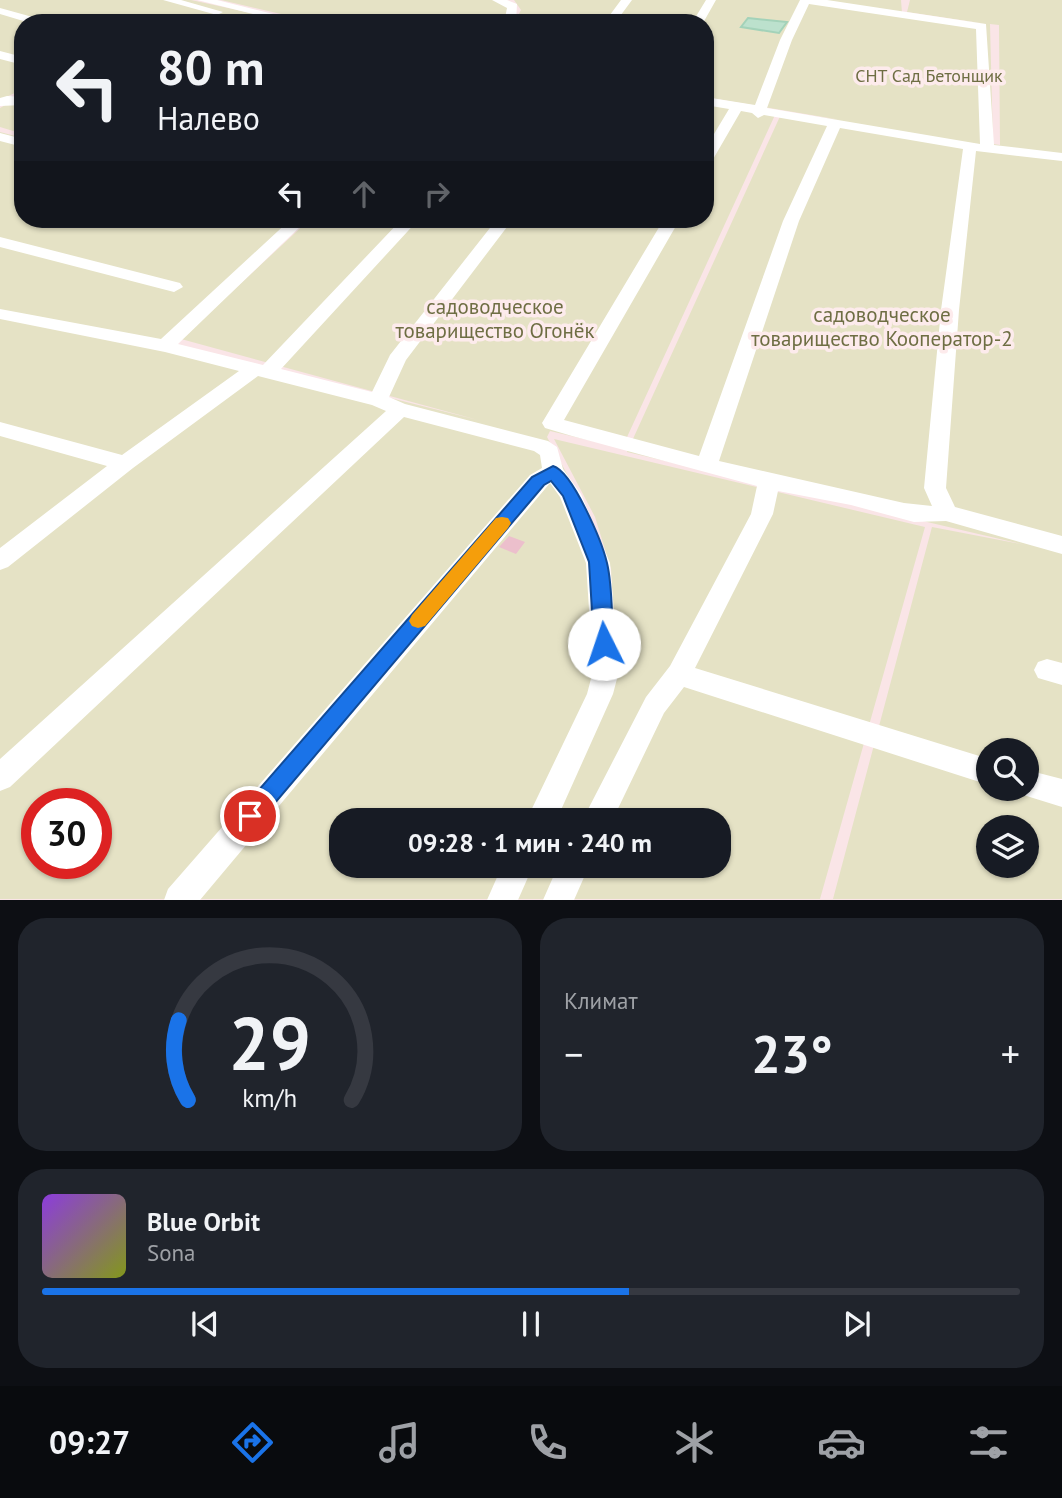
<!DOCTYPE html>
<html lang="ru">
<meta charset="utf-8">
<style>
:root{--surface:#171b24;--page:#20242c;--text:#f1f3f6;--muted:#9ea1a6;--line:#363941;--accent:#1a73e8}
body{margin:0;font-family:"PT Sans",sans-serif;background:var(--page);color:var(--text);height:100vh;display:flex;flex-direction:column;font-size:26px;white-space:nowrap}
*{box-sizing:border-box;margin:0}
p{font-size:23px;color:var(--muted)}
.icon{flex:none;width:38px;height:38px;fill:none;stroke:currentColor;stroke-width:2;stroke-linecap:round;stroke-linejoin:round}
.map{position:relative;height:900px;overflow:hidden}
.drawer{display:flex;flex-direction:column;gap:18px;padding:18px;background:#0d0f14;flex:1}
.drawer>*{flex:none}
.hud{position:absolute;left:14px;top:14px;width:700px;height:214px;border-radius:28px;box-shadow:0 2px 5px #0004;background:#171b24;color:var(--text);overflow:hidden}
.fabs{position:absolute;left:976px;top:738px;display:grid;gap:14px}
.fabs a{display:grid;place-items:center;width:63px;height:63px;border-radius:50%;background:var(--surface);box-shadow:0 2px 5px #0004;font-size:35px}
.speed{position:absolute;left:21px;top:788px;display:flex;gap:14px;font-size:35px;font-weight:700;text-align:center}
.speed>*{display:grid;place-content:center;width:91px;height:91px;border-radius:50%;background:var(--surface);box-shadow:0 2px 5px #0004;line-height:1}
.speed .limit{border:10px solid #d22;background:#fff;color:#111}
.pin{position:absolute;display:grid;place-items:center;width:60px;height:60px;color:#fff;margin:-30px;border:4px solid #fff;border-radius:50%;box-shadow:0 2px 7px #0007}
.me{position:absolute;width:77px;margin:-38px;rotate:356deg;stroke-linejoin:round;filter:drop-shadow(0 0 5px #0008)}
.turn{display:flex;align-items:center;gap:24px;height:147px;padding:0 28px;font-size:32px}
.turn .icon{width:91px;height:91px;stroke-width:2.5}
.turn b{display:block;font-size:49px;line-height:60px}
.lanes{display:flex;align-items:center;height:66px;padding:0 28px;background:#0003;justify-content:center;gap:35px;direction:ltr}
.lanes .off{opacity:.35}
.big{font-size:52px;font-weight:800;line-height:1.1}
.drawer .tile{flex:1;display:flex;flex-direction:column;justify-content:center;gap:10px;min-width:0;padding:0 24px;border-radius:28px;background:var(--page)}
.drawer .dial{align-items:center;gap:0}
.dial svg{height:182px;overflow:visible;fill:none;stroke:var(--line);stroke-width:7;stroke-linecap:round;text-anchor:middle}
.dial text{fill:var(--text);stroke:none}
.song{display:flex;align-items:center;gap:21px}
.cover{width:84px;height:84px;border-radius:10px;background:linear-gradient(135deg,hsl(270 70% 55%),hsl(70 70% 35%))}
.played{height:7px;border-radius:4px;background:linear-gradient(90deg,var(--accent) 60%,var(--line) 60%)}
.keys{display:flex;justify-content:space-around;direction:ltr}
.heat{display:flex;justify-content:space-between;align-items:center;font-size:38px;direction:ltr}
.drawer .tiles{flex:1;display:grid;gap:18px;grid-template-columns:1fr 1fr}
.tile:last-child{grid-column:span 2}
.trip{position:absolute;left:329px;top:808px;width:402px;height:70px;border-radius:28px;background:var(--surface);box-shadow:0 2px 5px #0004;font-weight:800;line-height:70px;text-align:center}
.menu{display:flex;height:112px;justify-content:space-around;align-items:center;background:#090b0e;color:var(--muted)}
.menu .icon{width:49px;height:49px}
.menu .selected{color:var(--accent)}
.menu b{font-size:32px;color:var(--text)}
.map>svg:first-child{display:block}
.green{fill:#e5e2c5;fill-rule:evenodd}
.water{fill:#bce1cd;stroke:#a3d2b9;stroke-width:2}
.building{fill:#ecbfcc}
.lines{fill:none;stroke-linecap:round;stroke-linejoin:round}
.minor{fill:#fff;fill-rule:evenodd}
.route{fill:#1a73e8;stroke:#114b97;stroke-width:2}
.slow{fill:#f59e0b}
.labels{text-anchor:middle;stroke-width:7;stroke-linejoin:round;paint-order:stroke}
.far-park-label{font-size:18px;fill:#6e6e43;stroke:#fdebec}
.park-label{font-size:21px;fill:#6e6e43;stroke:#fdebec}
</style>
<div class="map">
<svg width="1062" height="900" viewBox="0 0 1062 900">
<rect width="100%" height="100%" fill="#fae5e7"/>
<path class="green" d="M0,0H191L298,23H23V89L0,100Z
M221,0H503L512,9L506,23H320Z
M514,0H901L902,13L987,24L907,12L910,0H1062V899H833L932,527L1026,545L627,452L782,112L841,120L705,97V23H514L521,10ZM990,24L999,25L1000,145L993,144ZM989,751H1027V789H989ZM989,828H1027V866H989Z
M23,95V134L0,127V108Z
M705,102L775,115L622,448L550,431L547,437L586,509L617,678L611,569L595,517L554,439L925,527L820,899H510L526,866H719V821H341V866H517L498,899H0V132L23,138V219H296L165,340L255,371L263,366L478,420L181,339L310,219H705ZM37,803H96V863H37Z"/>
<path class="water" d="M748,18L787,22L779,33L741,27Z"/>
<path class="building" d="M509,536L525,542L516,554L499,547Z"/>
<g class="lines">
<path class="minor" d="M163,0H181L223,12L217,15Z
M197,0H217L310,23H289Z
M492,0H507L517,4L516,23H504L507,8Z
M621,0H632L615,23H604Z
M706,0H716L703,23H692Z
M800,0H827L986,24L994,145L1062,153V161L976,151L959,310L946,488L955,507L1062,536V554L946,521L914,522L851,505L778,491L773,514L695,668L989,759V785L684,687L664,713L612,821H582L646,697L670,666L751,514L757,486L572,436L545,428L542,423L664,219H680L564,420L699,456L783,221L827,126L764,115L758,118L752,113L741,111L712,161L705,165V149L729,109L705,105V97L755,105L780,40ZM809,4L976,29L980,144L767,108L792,40ZM840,128L963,149L941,310L924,488L932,506L904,503L719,461L799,221Z
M0,8L47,21L48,23H30L0,14Z
M0,51L23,57V65L0,59Z
M7,96L23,97V105L0,106V98Z
M0,133L23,139V147L0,141Z
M291,219H308L178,344L263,365L402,219H419L281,369L372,392L390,355L497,219H513L406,360L389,397L405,404L548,441L557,447L563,469L581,494L610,563L619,671L613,694L556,821H526L587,694L593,671L586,563L560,497L550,483L200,900H164L168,889L530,475L542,468L540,455L534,451L404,417L10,787L0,791V759L386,411L372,405L258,376L133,468L8,567L0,570V548L107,466L0,436V422L122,455L239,371L165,352L0,319V309L161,339Z
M0,237L180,283L183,287L174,292L0,247Z
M1047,659L1062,663V685L1038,678L1034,670L1038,662Z
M1027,770L1062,779V807L1017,793L1015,789H1027Z
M502,866H533L518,900H487Z
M558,866H589L574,900H543Z"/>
</g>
<path class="route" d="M553,466C573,472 602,542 607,563C613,588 611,618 614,644L611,650L604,652L597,650L594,644L589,562L563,496L551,481L544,485L258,823L250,827L243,823L239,816L243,808L532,477Z"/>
<path class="slow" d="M502,517L508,518L511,523L508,528L425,626L418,628L412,626L409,621L412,615L496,518Z"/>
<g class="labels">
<g class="far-park-label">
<text x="929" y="82">СНТ Сад Бетонщик</text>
</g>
<g class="park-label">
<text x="495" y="314">садоводческое<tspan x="495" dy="24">товарищество Огонёк</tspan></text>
<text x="882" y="322">садоводческое<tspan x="882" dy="24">товарищество Кооператор-2</tspan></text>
</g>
</g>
</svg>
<div class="fabs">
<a><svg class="icon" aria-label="search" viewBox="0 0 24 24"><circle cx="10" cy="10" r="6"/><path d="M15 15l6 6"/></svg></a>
<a><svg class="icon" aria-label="layers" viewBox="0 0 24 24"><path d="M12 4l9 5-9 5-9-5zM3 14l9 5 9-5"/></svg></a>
</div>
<div class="speed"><div class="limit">30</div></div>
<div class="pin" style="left:250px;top:816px;background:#d93025"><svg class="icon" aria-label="arrive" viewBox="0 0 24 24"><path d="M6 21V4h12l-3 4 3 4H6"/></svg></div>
<svg class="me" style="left:604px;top:644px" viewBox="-20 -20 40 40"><circle r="19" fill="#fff"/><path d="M0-13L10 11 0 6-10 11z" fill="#1a73e8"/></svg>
<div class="trip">09:28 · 1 мин · 240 m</div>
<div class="hud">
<div class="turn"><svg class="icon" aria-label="left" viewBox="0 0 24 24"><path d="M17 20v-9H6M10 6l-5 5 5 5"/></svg><div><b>80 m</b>Налево</div></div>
<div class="lanes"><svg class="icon" aria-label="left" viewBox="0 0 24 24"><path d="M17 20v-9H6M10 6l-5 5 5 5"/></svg><svg class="icon off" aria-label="ahead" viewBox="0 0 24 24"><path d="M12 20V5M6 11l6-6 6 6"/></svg><svg class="icon off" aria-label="right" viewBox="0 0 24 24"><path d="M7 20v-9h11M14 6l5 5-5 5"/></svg></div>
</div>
</div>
<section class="drawer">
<div class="tiles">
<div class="tile dial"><svg viewBox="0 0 100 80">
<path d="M14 69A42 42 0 1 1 86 69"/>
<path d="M14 69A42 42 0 0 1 10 34" stroke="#1a73e8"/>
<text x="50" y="56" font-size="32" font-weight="700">29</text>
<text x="50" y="72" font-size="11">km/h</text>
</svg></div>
<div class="tile"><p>Климат</p>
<div class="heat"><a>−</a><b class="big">23°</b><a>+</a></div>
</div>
<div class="tile">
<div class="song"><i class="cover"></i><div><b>Blue Orbit</b><p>Sona</p></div></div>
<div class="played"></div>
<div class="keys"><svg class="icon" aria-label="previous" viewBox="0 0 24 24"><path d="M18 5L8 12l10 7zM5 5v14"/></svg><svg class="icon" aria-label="pause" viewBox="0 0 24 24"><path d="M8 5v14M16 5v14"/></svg><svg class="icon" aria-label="next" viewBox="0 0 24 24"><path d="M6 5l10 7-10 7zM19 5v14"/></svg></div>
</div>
</div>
</section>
<nav class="menu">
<b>09:27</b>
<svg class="icon selected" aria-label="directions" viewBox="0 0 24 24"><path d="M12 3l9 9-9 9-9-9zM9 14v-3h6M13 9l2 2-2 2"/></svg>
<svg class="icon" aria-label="music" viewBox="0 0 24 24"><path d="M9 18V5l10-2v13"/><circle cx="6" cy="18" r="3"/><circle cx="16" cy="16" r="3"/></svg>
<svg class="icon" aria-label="phone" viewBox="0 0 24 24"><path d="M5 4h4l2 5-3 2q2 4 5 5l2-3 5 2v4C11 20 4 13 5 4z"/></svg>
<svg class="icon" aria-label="climate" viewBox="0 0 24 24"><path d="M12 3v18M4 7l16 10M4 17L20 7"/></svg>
<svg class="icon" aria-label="car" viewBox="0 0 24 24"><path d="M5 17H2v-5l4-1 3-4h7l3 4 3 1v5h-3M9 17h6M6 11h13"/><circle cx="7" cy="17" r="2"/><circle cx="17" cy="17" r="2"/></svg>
<svg class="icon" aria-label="filters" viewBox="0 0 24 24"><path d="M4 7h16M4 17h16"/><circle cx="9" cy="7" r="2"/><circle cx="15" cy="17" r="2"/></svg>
</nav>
